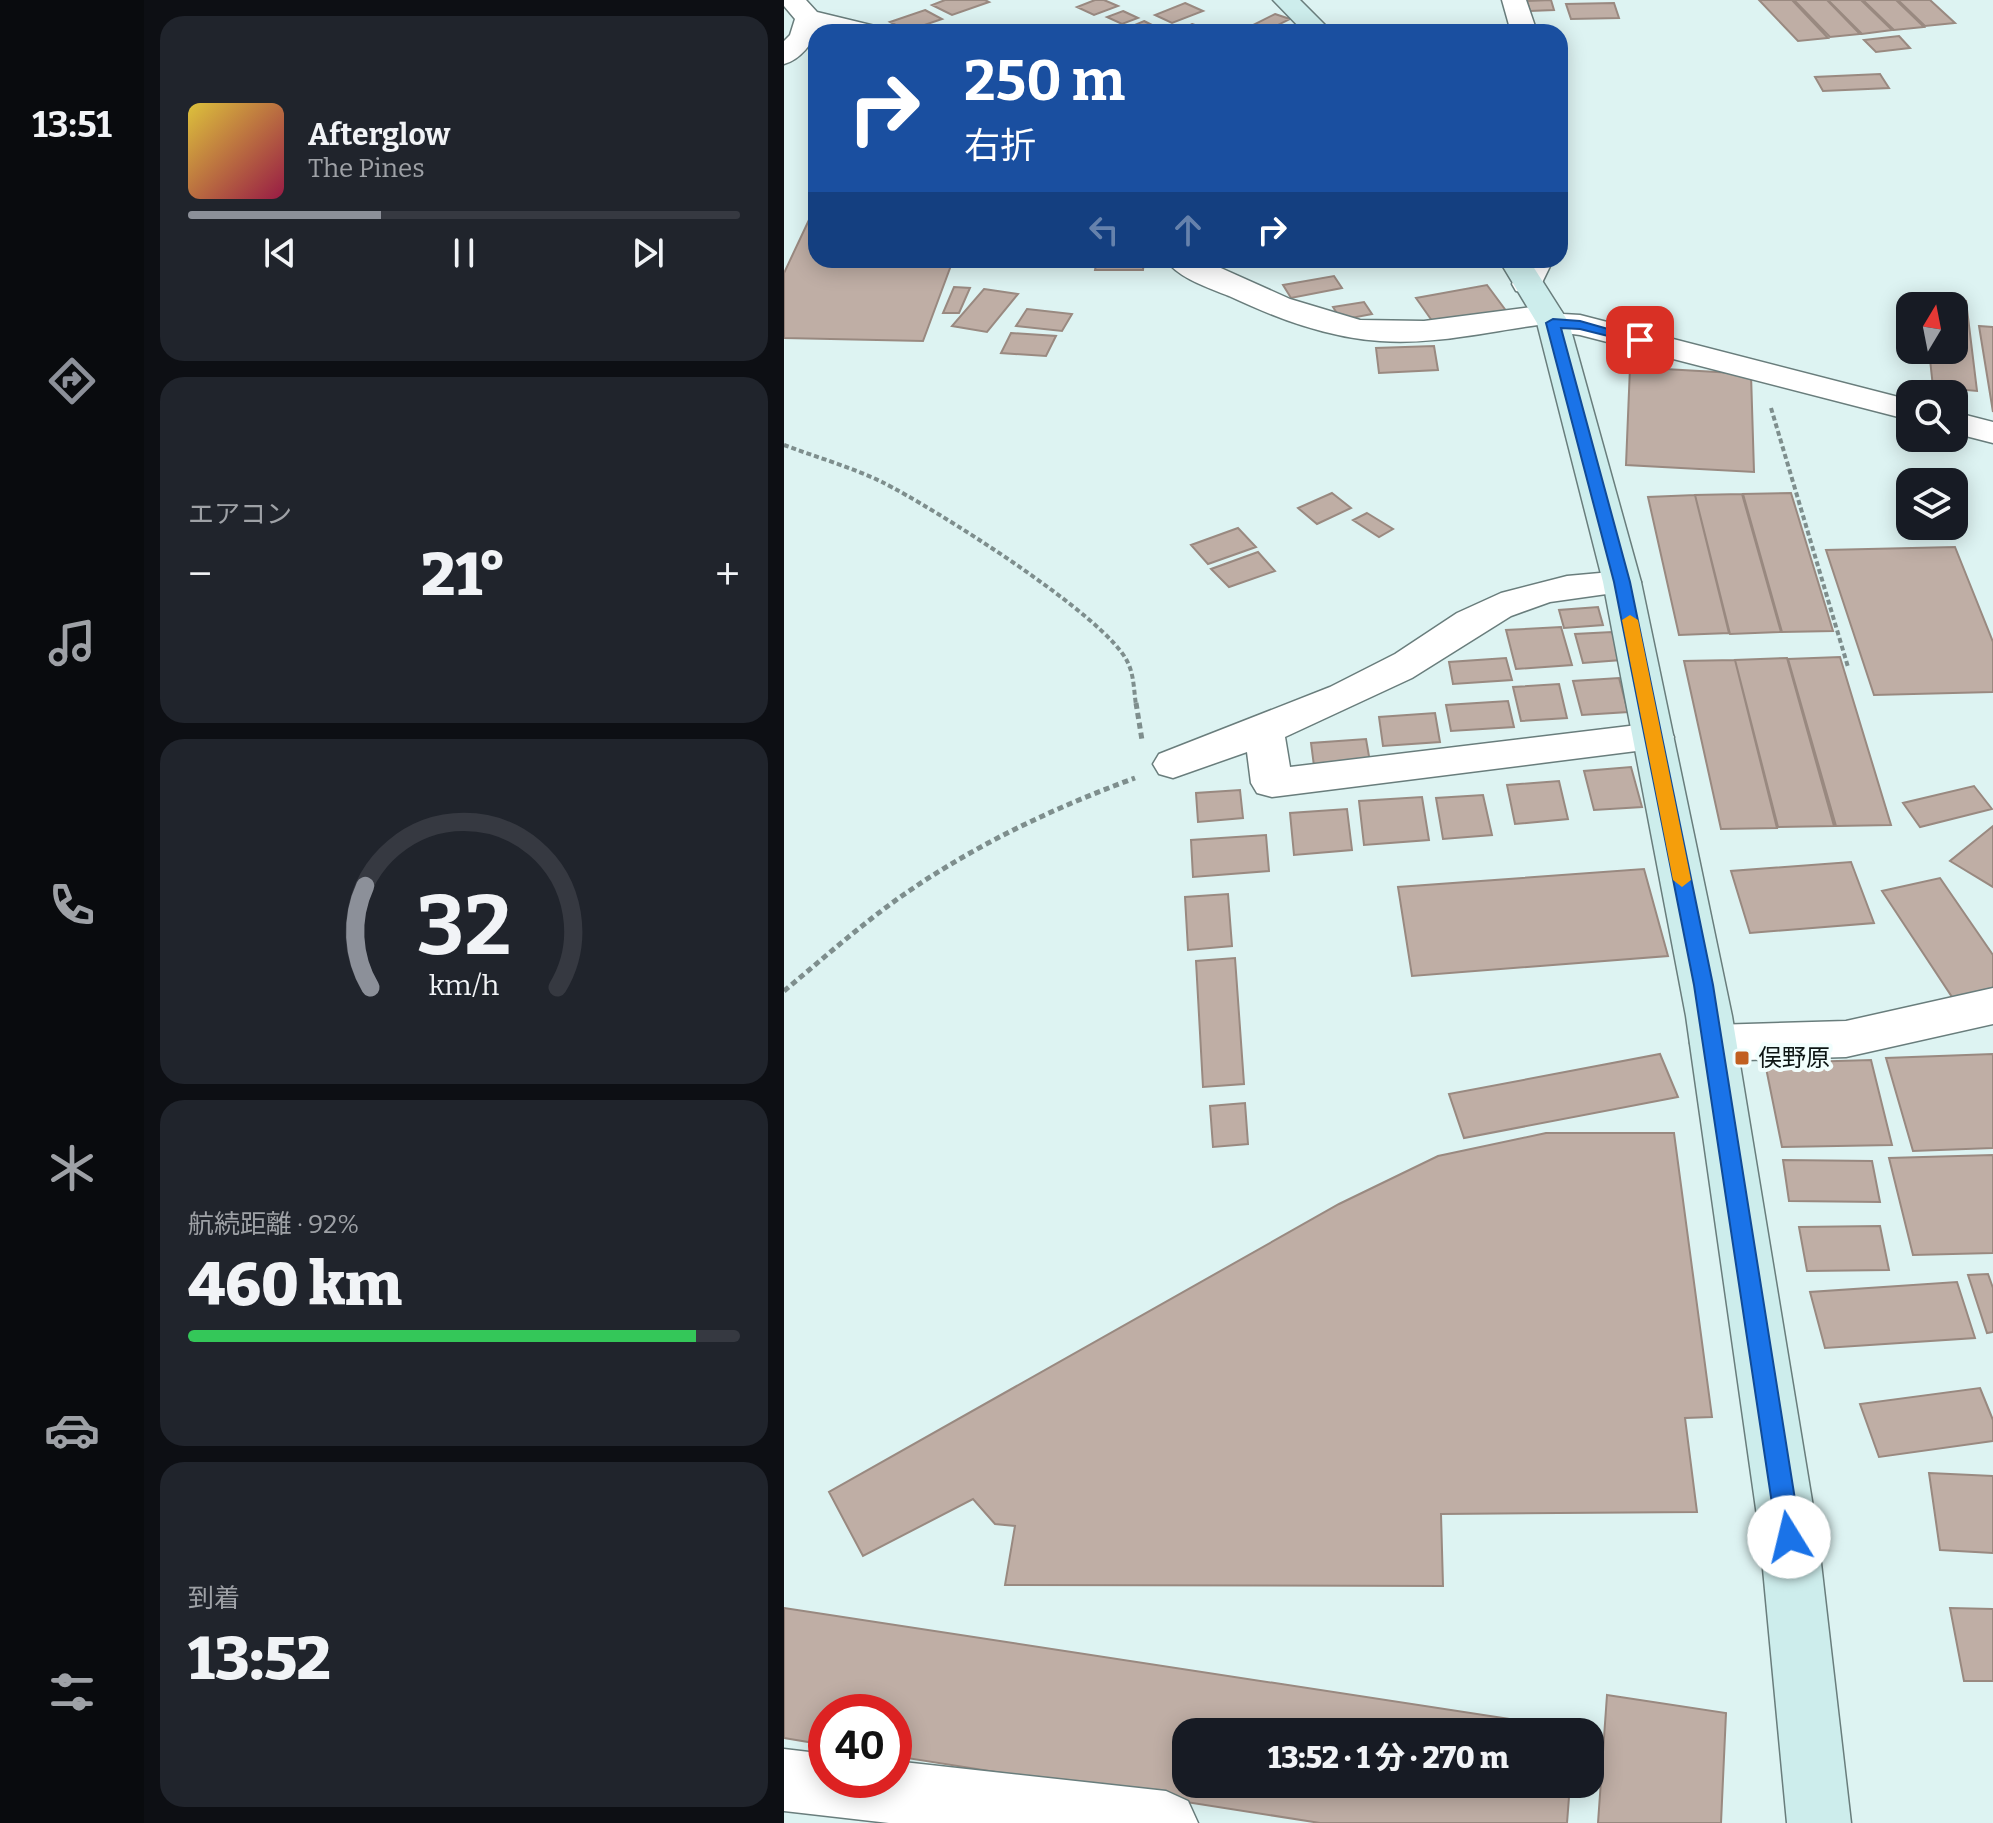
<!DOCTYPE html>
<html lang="ja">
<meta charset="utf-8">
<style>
:root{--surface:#171b24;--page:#20242c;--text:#f1f3f6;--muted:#9ea1a6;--line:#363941;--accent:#8c9099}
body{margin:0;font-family:Bitter,"Noto Sans JP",serif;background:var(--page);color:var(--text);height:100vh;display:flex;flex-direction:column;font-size:30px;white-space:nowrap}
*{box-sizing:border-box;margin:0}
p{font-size:26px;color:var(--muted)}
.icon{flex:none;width:44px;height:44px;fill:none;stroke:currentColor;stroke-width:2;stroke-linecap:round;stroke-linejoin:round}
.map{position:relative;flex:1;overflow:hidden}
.side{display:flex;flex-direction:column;gap:16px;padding:16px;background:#0d0f14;width:640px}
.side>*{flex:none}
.banner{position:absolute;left:24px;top:24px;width:760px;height:244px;border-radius:24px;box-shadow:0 4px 20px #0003;background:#1a4fa0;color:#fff;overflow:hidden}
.needle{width:52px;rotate:10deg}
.tools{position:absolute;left:1112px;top:292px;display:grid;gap:16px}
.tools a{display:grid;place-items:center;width:72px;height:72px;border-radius:16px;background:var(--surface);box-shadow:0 4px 20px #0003;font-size:40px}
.speed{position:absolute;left:24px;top:1694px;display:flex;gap:16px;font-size:40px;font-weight:700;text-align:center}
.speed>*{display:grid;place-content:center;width:104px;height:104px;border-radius:50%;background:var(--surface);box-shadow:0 4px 20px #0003;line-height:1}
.speed .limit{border:12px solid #d22;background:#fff;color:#111}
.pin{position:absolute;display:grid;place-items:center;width:68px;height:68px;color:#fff;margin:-34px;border-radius:16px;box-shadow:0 4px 12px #0006}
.me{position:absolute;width:88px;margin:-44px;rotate:351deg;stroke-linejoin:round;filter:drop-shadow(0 0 6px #0008)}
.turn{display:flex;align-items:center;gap:28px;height:168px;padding:0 24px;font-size:36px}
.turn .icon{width:104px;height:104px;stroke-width:2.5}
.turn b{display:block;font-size:56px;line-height:68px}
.lanes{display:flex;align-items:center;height:76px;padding:0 24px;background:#0003;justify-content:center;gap:40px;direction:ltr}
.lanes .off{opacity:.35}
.big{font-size:60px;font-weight:800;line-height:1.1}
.side .card{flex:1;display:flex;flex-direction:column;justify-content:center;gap:12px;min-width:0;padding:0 28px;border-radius:24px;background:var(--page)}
.side .dial{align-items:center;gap:0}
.dial svg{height:208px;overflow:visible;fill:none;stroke:var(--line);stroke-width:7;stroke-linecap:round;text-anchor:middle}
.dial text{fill:var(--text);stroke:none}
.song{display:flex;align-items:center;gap:24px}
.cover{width:96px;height:96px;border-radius:12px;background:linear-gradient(135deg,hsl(50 70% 55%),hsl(340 70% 35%))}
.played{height:8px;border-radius:4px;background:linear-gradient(90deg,var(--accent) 35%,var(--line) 35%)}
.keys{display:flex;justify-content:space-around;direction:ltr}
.heat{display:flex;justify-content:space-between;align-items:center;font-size:44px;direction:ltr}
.charge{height:12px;border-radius:6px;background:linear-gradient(90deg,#34c759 92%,var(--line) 0)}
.trip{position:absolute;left:388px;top:1718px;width:432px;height:80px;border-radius:24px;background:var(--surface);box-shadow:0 4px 20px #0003;font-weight:800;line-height:80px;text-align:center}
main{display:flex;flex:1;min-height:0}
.dock{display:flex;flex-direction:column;width:144px;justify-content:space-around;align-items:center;background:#090b0e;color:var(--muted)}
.dock .icon{width:56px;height:56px}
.dock .on{color:var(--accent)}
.dock b{font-size:36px;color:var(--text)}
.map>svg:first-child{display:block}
.building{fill:#bfaea5;stroke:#998980;stroke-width:2}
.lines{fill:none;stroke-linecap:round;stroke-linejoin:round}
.street-casing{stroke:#697d7c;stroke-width:3}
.secondary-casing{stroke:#697d7c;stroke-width:3}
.path-far1{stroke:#7e8e8d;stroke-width:4;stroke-dasharray:5 3;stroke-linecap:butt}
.path{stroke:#7e8e8d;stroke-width:5;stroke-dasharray:6 4;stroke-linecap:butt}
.street{fill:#fff;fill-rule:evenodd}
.secondary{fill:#cdedec;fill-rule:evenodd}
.route{fill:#1a73e8;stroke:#114b97;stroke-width:2}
.slow{fill:#f59e0b}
.poi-dot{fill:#c16021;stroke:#f1fefd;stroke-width:3}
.labels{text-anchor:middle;stroke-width:8;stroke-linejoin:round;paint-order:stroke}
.poi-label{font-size:24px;fill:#0d1514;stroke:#f1fefd;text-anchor:start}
</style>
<main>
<nav class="dock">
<b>13:51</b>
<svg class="icon on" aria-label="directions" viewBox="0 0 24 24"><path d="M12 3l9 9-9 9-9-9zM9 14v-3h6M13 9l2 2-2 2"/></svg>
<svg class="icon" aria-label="music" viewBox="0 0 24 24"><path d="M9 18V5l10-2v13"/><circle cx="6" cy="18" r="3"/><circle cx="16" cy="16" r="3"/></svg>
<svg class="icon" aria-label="phone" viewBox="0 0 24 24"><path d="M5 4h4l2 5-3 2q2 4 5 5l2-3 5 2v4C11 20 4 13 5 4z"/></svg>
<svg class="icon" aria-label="climate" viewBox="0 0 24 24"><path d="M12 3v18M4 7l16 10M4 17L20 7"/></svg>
<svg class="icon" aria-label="car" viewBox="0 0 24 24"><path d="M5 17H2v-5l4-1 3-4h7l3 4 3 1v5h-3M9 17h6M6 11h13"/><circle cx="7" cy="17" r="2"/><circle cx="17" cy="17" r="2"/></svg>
<svg class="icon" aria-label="filters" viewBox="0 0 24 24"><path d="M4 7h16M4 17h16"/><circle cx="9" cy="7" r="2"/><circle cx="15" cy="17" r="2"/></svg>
</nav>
<section class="side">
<div class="card">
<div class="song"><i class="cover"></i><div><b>Afterglow</b><p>The Pines</p></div></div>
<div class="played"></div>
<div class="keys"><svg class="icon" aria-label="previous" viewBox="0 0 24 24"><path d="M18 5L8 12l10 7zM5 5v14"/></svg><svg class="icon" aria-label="pause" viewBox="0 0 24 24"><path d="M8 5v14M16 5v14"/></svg><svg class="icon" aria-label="next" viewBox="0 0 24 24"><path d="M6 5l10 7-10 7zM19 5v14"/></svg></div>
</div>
<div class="card"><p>エアコン</p>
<div class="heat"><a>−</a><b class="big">21°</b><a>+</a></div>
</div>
<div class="card dial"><svg viewBox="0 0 100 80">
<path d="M14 69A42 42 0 1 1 86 69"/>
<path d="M14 69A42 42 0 0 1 12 30" stroke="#8c9099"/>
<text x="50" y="56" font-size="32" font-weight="700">32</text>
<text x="50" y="72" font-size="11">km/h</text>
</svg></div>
<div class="card"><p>航続距離 · 92%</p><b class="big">460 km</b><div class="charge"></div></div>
<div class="card"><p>到着</p><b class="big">13:52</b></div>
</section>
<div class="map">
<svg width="1209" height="1823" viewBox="0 0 1209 1823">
<rect width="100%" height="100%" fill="#ddf3f2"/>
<path class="building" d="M161,0H201L205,2L168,15L148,5Z
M311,0H320L334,6L310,15L293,7Z
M767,0L770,10L746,11L743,1Z
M975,0H1008L1044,38L1014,41Z
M1010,0H1043L1076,34L1046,37Z
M1044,0H1077L1108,30L1078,34Z
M1079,0H1112L1140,27L1110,30Z
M1114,0H1146L1171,23L1141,26Z
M401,3L419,11L388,23L371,15Z
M830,3L835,18L787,19L782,4Z
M141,10L158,19L123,31L106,22Z
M339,11L354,18L338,24L323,17Z
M491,14L506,19L482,31L467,26Z
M360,21L382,32H357L346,27Z
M408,24L431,32H393Z
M1115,36L1126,48L1092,52L1080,40Z
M1096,74L1105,88L1039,91L1031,77Z
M32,205V260H169L139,341L0,338V273Z
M313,260H360L359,270H311Z
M550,276L558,288L507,298L499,285Z
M703,285L723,312L651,325L632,298Z
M170,287L186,288L175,313H159Z
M200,289L234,294L203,332L168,326Z
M1140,298L1182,301L1193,391L1149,387L1145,350H1170V306H1140Z
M580,302L588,314L557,320L549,307Z
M243,309L288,314L278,331L232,326Z
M1195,326L1209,327V412Z
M227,333L272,336L262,356L217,353Z
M650,346L654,370L595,373L592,348Z
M846,367L967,374L970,472L842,465Z
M548,493L567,508L533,524L514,508Z
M1007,493L1049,631L998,632L959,494Z
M958,494L997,632L946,634L911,495Z
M911,495L945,633L895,635L864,497Z
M583,513L609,529L595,537L569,520Z
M454,528L472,547L424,564L407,545Z
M1171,547L1209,642V692L1090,695L1042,550Z
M474,552L491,571L445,587L427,569Z
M814,607L819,625L780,628L775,610Z
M777,627L788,665L732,669L722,630Z
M828,632L837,660L799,663L791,634Z
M1056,657L1107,825L1052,826L1004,659Z
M722,658L728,680L669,684L665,662Z
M1003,658L1050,826L994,827L951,660Z
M951,660L993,828L937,829L900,661Z
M835,678L844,712L798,715L789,681Z
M775,684L783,718L737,721L729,687Z
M724,701L730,727L667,731L662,705Z
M651,713L656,742L599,746L595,717Z
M582,739L586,762L530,766L527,743Z
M847,767L858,807L810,810L800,771Z
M775,781L784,819L731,824L723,785Z
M1190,786L1208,809L1136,827L1119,803Z
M456,790L459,818L414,822L412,793Z
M699,795L708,835L659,839L652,798Z
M638,797L645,840L580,845L575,801Z
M563,809L568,850L510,855L506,813Z
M1209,826V887L1166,861Z
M482,835L485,871L409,877L407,840Z
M1067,862L1090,923L966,933L947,871Z
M860,869L884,956L628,976L614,887Z
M1156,878L1209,955V1001L1176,1009L1098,891Z
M444,894L448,946L404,950L401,897Z
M451,958L460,1084L419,1087L412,961Z
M876,1054L894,1097L680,1138L665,1094Z
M1209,1054V1148L1129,1151L1102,1058Z
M1087,1060L1108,1145L998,1147L981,1063Z
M461,1103L464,1144L429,1147L426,1106Z
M762,1133H890L928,1417L901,1418L913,1512L657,1514L659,1586L221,1585L231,1526L211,1524L189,1499L79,1556L45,1492L555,1204L654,1156Z
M1209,1155V1253L1129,1255L1105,1158Z
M999,1160L1088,1161L1096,1202L1005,1201Z
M1096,1226L1105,1270L1023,1271L1015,1227Z
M1204,1274L1209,1288V1332L1203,1333L1184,1275Z
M1173,1282L1191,1338L1041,1348L1026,1292Z
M1196,1388L1209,1420V1441L1095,1457L1076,1404Z
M1145,1473L1209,1476V1553L1156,1550Z
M0,1608L791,1729L790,1732H402V1784H786L783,1823H536L110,1756V1712H42V1745L0,1738Z
M1166,1608L1209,1609V1681H1180Z
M823,1695L942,1713L937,1823H814Z"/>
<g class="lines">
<g class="street-casing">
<path id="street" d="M0,0H22L33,12L95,27L99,32H52L34,28C29,43 16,60 0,64V41L6,35L11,19L0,6Z
M718,0H742L753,32H727Z
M382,260H419L506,299L576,320L640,321L763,305L774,307L779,314L796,315L1126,400V420L796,335L758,330L754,325C702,332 649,345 596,341C544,338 492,318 445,296C425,288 394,278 382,260Z
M739,260H769L754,291L743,293L732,291L728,284Z
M1170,412L1209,422V443L1170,433Z
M838,571L851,574L857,582L851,590L766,602L727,616L628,678L501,737L506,767L870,723L884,727L890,737L884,747L488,797L473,793L467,783L463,752L389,778L375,774L369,764L375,754L546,687L611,654L673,613L717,593L783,576Z
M1209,988V1024L1062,1057L929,1061L912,1056L906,1043L912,1030L929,1025L1062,1021Z
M0,1749L42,1754V1780H110V1761L382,1791L404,1801L414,1823H105L0,1811Z"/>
</g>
<g class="secondary-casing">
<path id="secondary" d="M489,0H516L548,32H520Z
M715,260H745L785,323L857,582L948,1016L1034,1537L1067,1823H1003L976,1537L902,1016L819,582L753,323Z"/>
</g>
<path class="path-far1" d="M987,408L1064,667
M0,445C32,457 67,467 98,482C148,507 324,617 344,663C350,675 350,692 352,705"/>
<path class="path" d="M352,703L358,740
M0,991C41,957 81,921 125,891C195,843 272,807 351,778"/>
<use href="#street" class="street"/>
<use href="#secondary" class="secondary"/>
</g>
<path class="route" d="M769,319L796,321L863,340L856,344L796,329L777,328L846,582L929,985L1017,1537L1014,1545L1005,1548L997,1545L993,1537L910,985L830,582L762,323Z"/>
<path class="slow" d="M846,615L854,620L907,880L898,887L889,880L838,620Z"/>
<rect class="poi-dot" x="950" y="1050" width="16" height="16" rx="4"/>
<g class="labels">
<g class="poi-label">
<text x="974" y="1066">俣野原</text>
</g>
</g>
</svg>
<div class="tools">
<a><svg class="needle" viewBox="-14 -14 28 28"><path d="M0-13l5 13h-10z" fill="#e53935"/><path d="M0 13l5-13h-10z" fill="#9ea1a6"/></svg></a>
<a><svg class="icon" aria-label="search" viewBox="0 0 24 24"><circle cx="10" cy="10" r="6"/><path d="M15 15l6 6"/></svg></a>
<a><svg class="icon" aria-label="layers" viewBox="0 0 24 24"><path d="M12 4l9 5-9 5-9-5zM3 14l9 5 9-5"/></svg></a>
</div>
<div class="speed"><div class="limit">40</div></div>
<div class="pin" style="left:856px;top:340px;background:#d93025"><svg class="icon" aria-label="arrive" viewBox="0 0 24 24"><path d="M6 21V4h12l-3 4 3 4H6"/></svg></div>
<svg class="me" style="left:1005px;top:1537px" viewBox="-20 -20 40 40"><circle r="19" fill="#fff"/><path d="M0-13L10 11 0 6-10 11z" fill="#1a73e8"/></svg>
<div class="trip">13:52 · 1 分 · 270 m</div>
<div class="banner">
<div class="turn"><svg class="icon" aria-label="right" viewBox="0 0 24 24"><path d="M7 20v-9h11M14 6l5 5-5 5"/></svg><div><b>250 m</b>右折</div></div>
<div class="lanes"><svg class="icon off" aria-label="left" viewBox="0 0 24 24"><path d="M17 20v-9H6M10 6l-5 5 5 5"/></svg><svg class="icon off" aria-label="ahead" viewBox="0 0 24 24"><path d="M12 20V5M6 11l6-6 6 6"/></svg><svg class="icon" aria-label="right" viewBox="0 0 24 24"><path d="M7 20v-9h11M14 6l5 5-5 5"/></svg></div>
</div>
</div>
</main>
